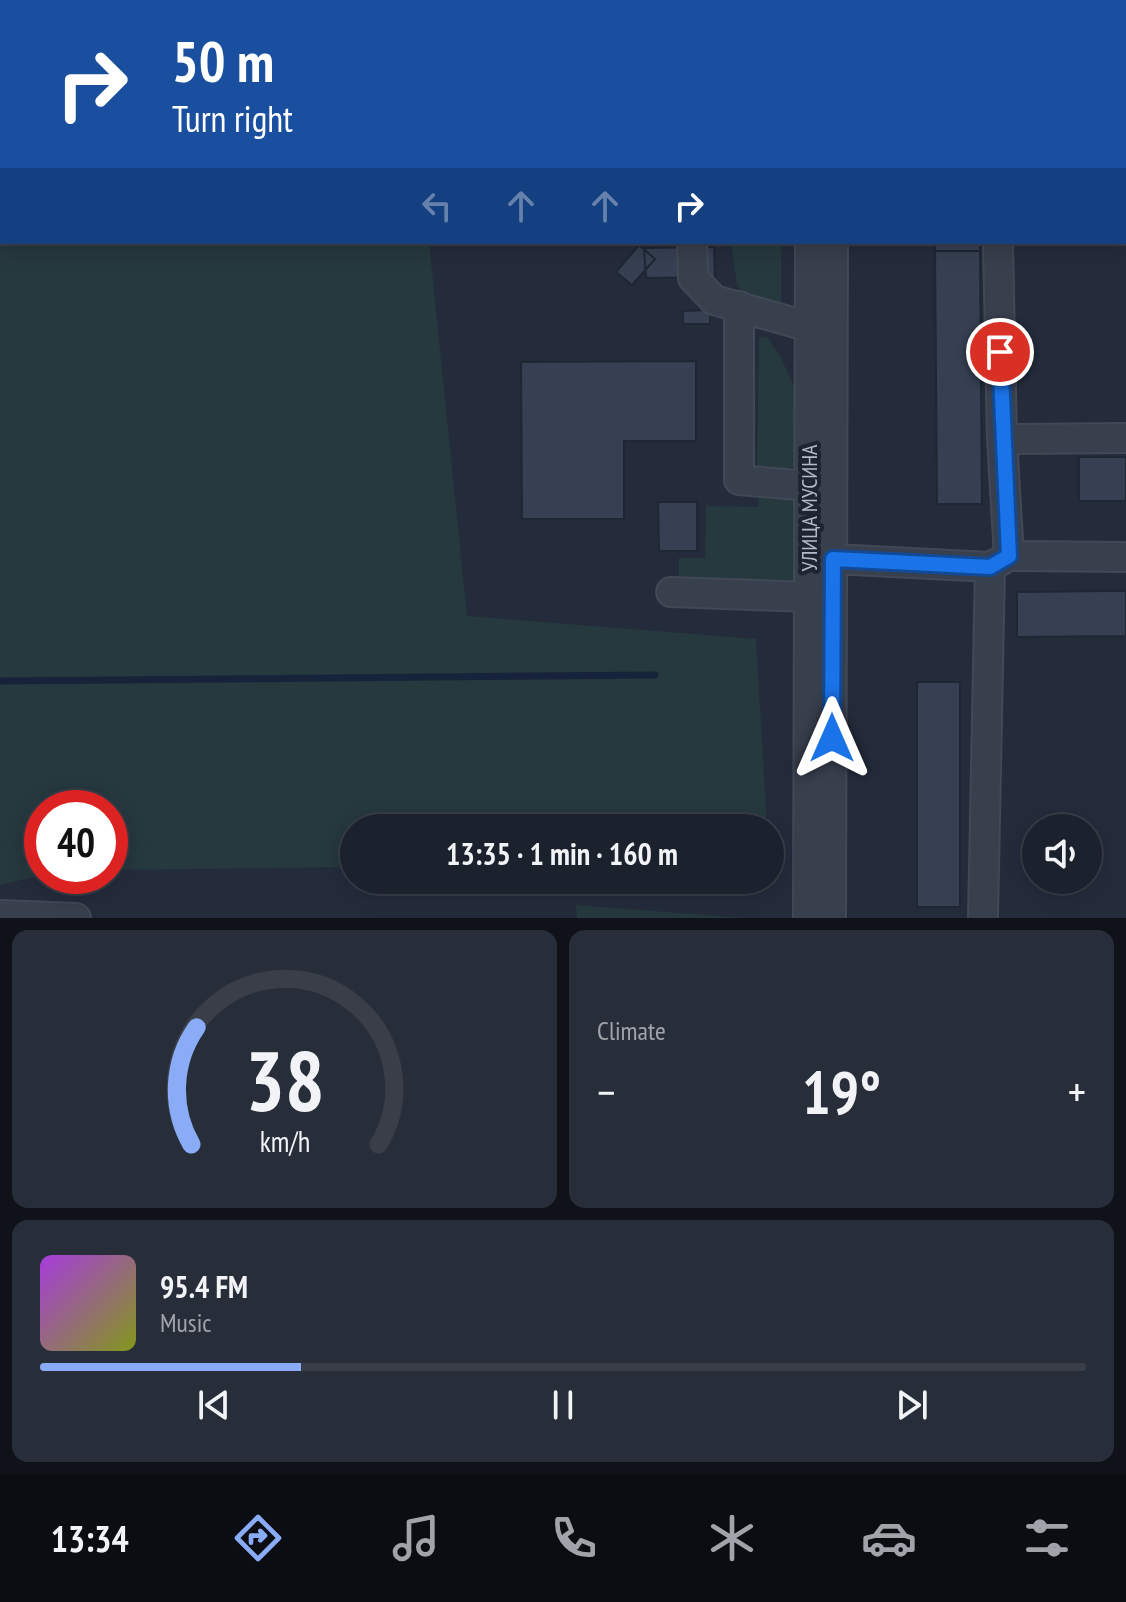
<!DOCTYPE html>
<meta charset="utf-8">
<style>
:root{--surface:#1b212d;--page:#282e39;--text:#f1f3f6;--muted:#a0a3aa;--line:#393e49;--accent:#8aacf6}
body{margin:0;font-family:"PT Sans Narrow",sans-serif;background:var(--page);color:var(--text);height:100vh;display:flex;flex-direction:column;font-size:30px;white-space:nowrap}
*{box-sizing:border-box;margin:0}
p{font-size:26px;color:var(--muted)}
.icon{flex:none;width:44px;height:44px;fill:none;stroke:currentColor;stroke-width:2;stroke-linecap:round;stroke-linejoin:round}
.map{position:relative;height:918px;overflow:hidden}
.drawer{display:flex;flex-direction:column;gap:12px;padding:12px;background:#0f1219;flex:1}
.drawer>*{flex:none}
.guide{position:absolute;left:0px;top:0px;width:1126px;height:244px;box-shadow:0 4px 20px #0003,0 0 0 2px var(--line);background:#1a4fa0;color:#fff;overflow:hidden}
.fabs{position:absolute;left:1022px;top:814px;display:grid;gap:16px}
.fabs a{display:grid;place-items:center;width:80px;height:80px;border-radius:50%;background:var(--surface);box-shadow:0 4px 20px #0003,0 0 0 2px var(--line);font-size:40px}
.speed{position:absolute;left:24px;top:790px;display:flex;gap:16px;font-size:40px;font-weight:700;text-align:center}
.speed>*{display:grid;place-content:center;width:104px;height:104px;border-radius:50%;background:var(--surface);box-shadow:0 4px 20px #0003,0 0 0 2px var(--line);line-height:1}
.speed .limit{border:12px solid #d22;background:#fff;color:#111}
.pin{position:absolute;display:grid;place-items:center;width:68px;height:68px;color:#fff;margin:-34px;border:4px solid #fff;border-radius:50%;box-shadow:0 2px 8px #0007}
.me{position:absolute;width:88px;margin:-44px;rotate:0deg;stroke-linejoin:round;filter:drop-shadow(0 0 6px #0008)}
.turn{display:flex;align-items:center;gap:28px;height:168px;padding:0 40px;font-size:36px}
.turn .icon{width:104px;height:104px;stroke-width:2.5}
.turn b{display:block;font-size:56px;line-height:68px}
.lanes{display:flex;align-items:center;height:76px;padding:0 40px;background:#0003;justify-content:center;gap:40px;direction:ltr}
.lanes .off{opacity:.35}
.big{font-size:60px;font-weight:600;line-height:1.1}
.drawer .card{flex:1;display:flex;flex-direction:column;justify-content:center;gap:12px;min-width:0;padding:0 28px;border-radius:16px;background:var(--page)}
.drawer .dial{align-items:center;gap:0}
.dial svg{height:208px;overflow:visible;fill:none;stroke:var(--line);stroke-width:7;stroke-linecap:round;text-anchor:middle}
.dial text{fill:var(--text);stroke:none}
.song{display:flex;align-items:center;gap:24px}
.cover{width:96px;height:96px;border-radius:12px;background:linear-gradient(135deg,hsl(280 70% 55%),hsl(70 70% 35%))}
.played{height:8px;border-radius:4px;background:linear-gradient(90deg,var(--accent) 25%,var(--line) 25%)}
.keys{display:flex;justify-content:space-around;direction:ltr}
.heat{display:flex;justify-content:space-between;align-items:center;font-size:44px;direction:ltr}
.drawer .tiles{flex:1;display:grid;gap:12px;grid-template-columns:1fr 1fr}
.card:last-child{grid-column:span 2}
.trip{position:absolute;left:340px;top:814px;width:444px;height:80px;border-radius:40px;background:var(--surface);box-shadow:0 4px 20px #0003,0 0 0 2px var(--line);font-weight:600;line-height:80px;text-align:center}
.tab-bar{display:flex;height:128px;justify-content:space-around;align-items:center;background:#0b0d12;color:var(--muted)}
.tab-bar .icon{width:56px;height:56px}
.tab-bar .active{color:var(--accent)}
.tab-bar b{font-size:36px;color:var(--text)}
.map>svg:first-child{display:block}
.green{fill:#26393e}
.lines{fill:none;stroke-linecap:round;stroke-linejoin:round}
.stream{stroke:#17233a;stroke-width:7}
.building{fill:#364052;stroke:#1f2634;stroke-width:2}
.minor-casing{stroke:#414856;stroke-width:32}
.minor{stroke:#383f4d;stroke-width:28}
.route-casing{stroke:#114b97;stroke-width:20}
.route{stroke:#1a73e8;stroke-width:14}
.labels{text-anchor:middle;stroke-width:8;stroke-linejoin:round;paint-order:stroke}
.street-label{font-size:22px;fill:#b3bac8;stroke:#1d2432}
</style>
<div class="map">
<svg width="1126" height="918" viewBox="0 0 1126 918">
<rect width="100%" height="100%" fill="#242c3c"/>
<path class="green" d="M0,0H406V2H2V242H429L467,616L756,639L767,828H354V867L110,870V808H42V875L0,885Z
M731,242H781V303L753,302L737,285Z
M763,337L768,338L781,358L801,402L799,460C788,475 776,472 760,471L757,466L759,338Z
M759,497L791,498L798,503L797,580L792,583L679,582V558H705L706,506L758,507Z
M576,905L743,918H577Z"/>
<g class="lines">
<path class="stream" d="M0,681L655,675"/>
</g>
<path class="building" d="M540,0H696V2H540Z
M1019,1H1126V45L1124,2Z
M935,242H980V251H935Z
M639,245L655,259L632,285L616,272Z
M714,247L715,277L646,278L644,248Z
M935,251H980L982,504H937Z
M710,310V324H683V311Z
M696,361V441H624V519H522L521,362Z
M1079,457H1126V501H1079Z
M658,502H697V551H659Z
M1107,591H1126V636L1017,637V592Z
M917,682H960V907H917Z"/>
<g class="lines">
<g class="minor-casing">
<path id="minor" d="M483,0V2
M992,0V2
M721,2V0
M811,2V0
M834,2V0
M1124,70H1126
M692,242L693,278L714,300L810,327
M998,242L1002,439L1009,556
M739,306V480L809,486
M1002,439L1126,438
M833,559L990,567L1009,556L1126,557
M671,592L809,597
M0,915L76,918
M808,918L810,242
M831,918L833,242
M983,918L990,567"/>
</g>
<use href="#minor" class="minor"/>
</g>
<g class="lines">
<g class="route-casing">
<path id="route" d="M832,738L833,559L990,567L1009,556L1000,352"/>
</g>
<use href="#route" class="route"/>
</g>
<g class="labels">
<g class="street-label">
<text transform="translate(809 508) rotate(-90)" y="8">УЛИЦА МУСИНА</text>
</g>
</g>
</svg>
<div class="fabs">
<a><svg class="icon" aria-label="sound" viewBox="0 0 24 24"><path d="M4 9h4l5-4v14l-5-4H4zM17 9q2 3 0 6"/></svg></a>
</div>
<div class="speed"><div class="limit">40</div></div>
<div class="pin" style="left:1000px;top:352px;background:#d93025"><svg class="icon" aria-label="arrive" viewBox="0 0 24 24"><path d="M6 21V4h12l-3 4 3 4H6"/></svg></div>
<svg class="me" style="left:832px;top:738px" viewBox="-20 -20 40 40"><path d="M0-17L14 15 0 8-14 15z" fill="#1a73e8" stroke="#fff" stroke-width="4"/></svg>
<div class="trip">13:35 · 1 min · 160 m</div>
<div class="guide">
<div class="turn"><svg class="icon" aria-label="right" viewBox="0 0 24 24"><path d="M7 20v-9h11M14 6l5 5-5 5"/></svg><div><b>50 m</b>Turn right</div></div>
<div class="lanes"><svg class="icon off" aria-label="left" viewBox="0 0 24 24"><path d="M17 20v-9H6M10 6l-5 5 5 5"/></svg><svg class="icon off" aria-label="ahead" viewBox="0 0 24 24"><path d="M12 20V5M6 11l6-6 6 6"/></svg><svg class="icon off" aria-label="ahead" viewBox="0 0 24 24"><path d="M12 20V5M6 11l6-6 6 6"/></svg><svg class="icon" aria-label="right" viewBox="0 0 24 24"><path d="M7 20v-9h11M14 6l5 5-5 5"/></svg></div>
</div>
</div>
<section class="drawer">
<div class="tiles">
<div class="card dial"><svg viewBox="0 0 100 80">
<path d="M14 69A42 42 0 1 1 86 69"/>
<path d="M14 69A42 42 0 0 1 16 24" stroke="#8aacf6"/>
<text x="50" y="56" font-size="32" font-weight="700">38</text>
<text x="50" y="72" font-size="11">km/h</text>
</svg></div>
<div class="card"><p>Climate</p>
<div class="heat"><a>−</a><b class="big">19°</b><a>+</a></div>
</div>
<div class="card">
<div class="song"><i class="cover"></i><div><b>95.4 FM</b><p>Music</p></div></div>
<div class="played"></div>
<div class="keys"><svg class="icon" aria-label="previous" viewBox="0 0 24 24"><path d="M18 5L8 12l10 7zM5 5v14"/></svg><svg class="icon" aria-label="pause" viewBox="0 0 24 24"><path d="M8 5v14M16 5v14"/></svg><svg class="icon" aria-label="next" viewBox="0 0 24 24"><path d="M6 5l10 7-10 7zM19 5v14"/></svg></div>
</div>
</div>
</section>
<nav class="tab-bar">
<b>13:34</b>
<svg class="icon active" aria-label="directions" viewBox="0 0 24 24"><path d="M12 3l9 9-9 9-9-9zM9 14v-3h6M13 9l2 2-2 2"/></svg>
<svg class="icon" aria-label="music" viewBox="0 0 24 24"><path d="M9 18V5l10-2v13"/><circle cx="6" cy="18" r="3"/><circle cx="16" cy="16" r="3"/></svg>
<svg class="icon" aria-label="phone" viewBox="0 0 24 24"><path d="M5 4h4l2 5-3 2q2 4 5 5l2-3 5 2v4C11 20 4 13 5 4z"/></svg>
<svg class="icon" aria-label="climate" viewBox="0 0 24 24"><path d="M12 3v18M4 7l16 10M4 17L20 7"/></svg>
<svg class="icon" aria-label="car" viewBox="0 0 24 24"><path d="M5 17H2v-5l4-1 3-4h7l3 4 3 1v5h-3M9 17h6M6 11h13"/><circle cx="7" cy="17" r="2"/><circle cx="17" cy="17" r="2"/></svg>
<svg class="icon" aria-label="filters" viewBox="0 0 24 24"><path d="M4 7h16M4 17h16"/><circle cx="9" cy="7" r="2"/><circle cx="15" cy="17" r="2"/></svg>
</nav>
